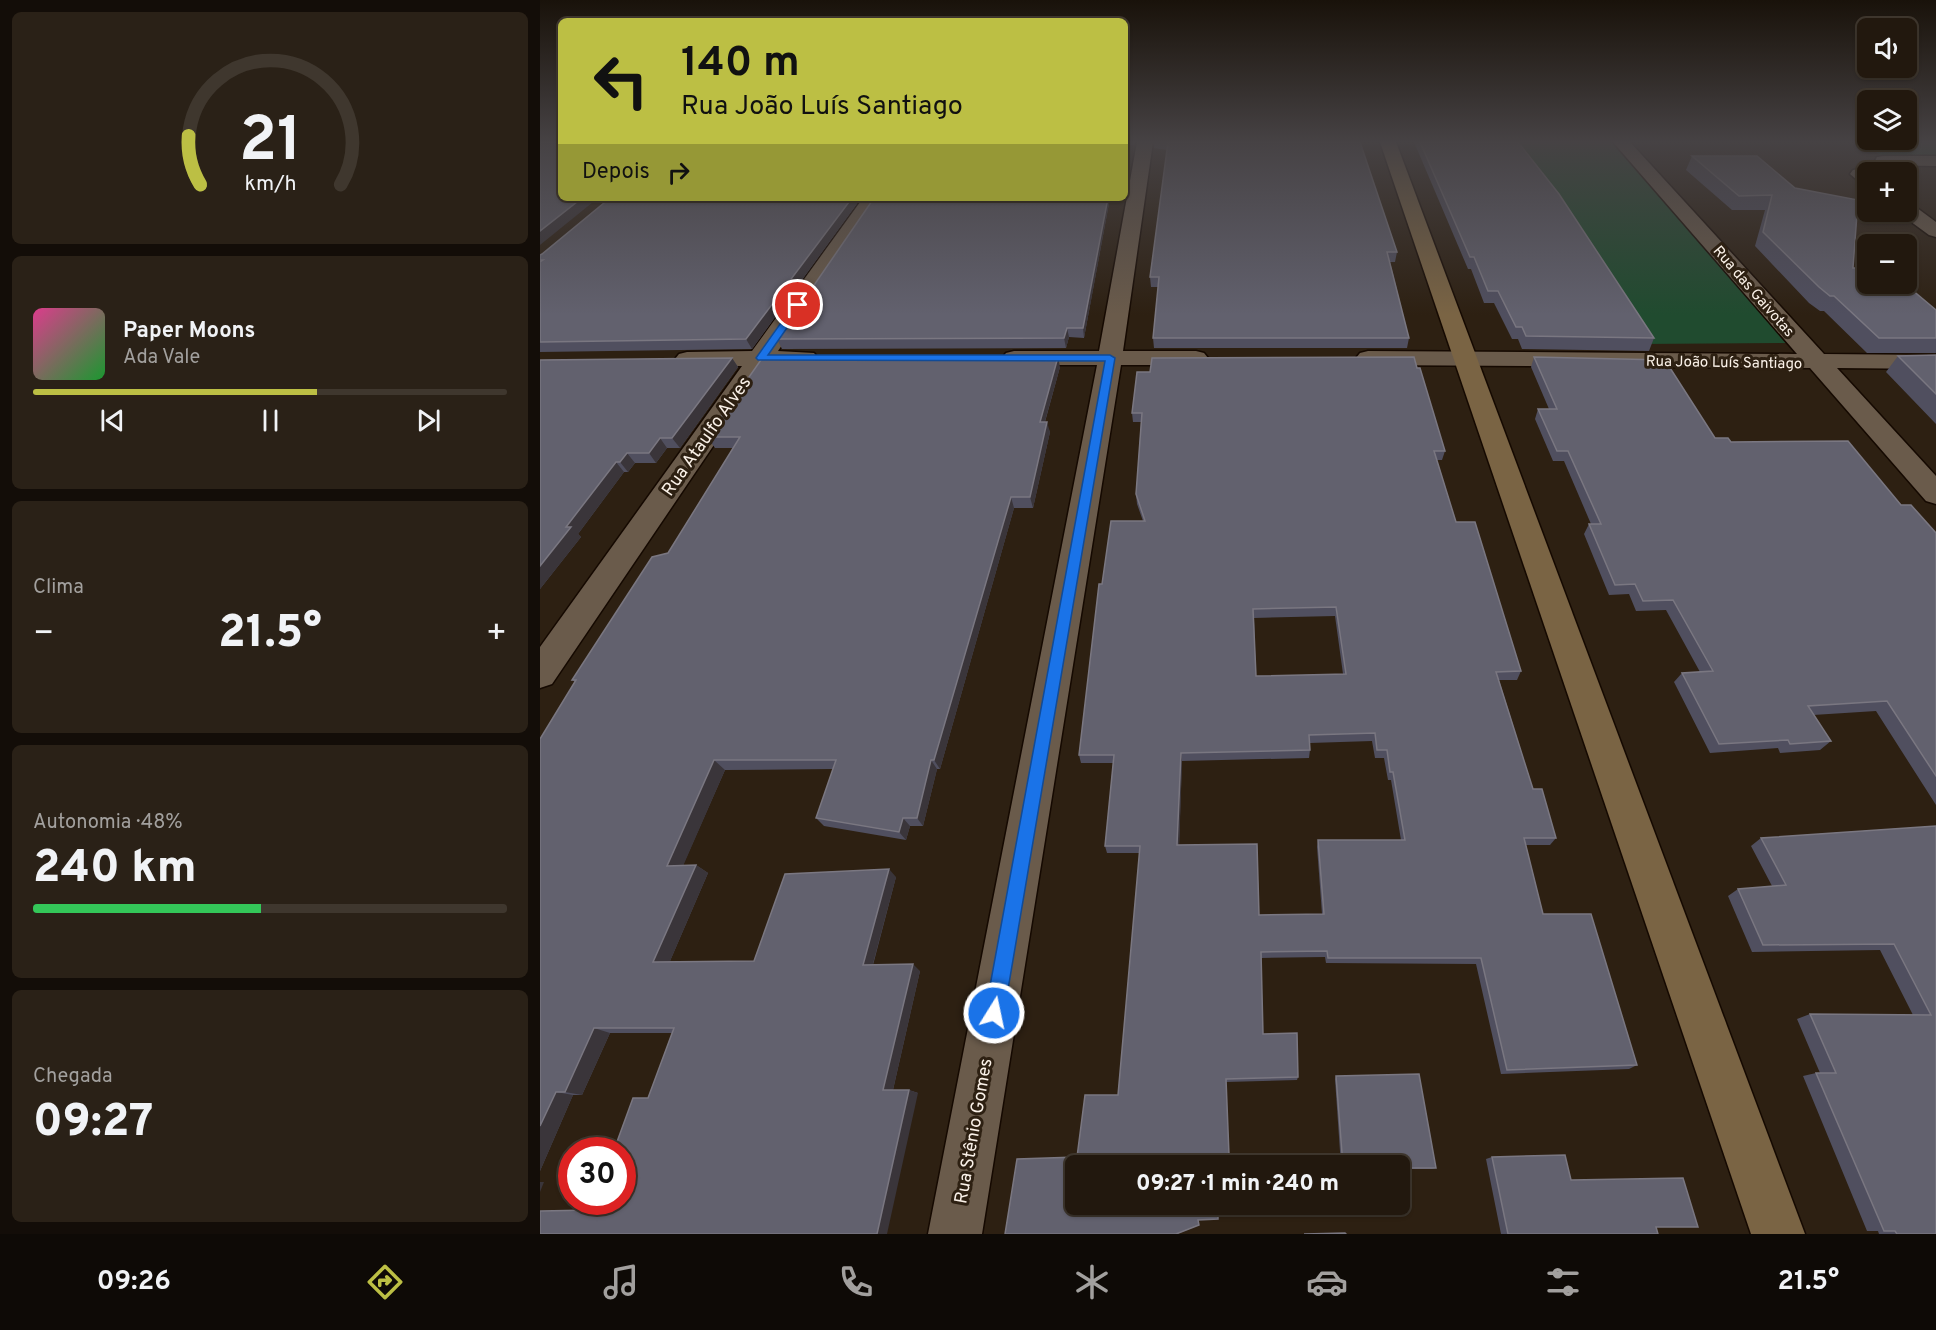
<!DOCTYPE html>
<html lang="pt">
<meta charset="utf-8">
<style>
:root{--surface:#22180e;--page:#2a2117;--text:#f1f3f6;--muted:#a2a09e;--line:#3f372e;--accent:#bcbf44}
body{margin:0;font-family:Overpass,sans-serif;background:var(--page);color:var(--text);height:100vh;display:flex;flex-direction:column;font-size:22px;white-space:nowrap}
*{box-sizing:border-box;margin:0}
p{font-size:20px;color:var(--muted)}
.icon{flex:none;width:33px;height:33px;fill:none;stroke:currentColor;stroke-width:2;stroke-linecap:round;stroke-linejoin:round}
.map{position:relative;flex:1;overflow:hidden}
.panel{display:flex;flex-direction:column;gap:12px;padding:12px;background:#130d08;width:540px}
.panel>*{flex:none}
.hud{position:absolute;left:18px;top:18px;width:570px;height:183px;border-radius:9px;box-shadow:0 2px 4px #0004,0 0 0 2px var(--line);background:#bcbf44;color:#111;overflow:hidden}
.fabs{position:absolute;left:1317px;top:18px;display:grid;gap:12px}
.fabs a{display:grid;place-items:center;width:60px;height:60px;border-radius:9px;background:var(--surface);box-shadow:0 2px 4px #0004,0 0 0 2px var(--line);font-size:30px}
.speed{position:absolute;left:18px;top:1137px;display:flex;gap:12px;font-size:30px;font-weight:700;text-align:center}
.speed>*{display:grid;place-content:center;width:78px;height:78px;border-radius:50%;background:var(--surface);box-shadow:0 2px 4px #0004,0 0 0 2px var(--line);line-height:1}
.speed .limit{border:9px solid #d22;background:#fff;color:#111}
.pin{position:absolute;display:grid;place-items:center;width:51px;height:51px;color:#fff;margin:-26px;border:3px solid #fff;border-radius:50%;box-shadow:0 2px 6px #0007}
.me{position:absolute;width:66px;margin:-33px;rotate:10deg;stroke-linejoin:round;filter:drop-shadow(0 0 4px #0008)}
.turn{display:flex;align-items:center;gap:21px;height:126px;padding:0 24px;font-size:27px}
.turn .icon{width:78px;height:78px;stroke-width:2.5}
.turn b{display:block;font-size:42px;line-height:51px}
.then{display:flex;align-items:center;height:57px;padding:0 24px;background:#0003;gap:12px;font-size:22px}
.big{font-size:45px;font-weight:800;line-height:1.1}
.panel .tile{flex:1;display:flex;flex-direction:column;justify-content:center;gap:9px;min-width:0;padding:0 21px;border-radius:9px;background:var(--page)}
.panel .dial{align-items:center;gap:0}
.dial svg{height:156px;overflow:visible;fill:none;stroke:var(--line);stroke-width:7;stroke-linecap:round;text-anchor:middle}
.dial text{fill:var(--text);stroke:none}
.song{display:flex;align-items:center;gap:18px}
.cover{width:72px;height:72px;border-radius:9px;background:linear-gradient(135deg,hsl(330 70% 55%),hsl(130 70% 35%))}
.played{height:6px;border-radius:3px;background:linear-gradient(90deg,var(--accent) 60%,var(--line) 60%)}
.keys{display:flex;justify-content:space-around;direction:ltr}
.heat{display:flex;justify-content:space-between;align-items:center;font-size:33px;direction:ltr}
.charge{height:9px;border-radius:4px;background:linear-gradient(90deg,#34c759 48%,var(--line) 0)}
.trip{position:absolute;left:525px;top:1155px;width:345px;height:60px;border-radius:9px;background:var(--surface);box-shadow:0 2px 4px #0004,0 0 0 2px var(--line);font-weight:800;line-height:60px;text-align:center}
.tabs{display:flex;height:96px;justify-content:space-around;align-items:center;background:#0e0a06;color:var(--muted)}
.tabs .icon{width:42px;height:42px}
.tabs .current{color:var(--accent)}
.tabs b{font-size:27px;color:var(--text)}
main{display:flex;flex:1;min-height:0}
.map>svg:first-child{display:block}
.green{fill:#204b2f}
.lines{fill:none;stroke-linecap:round;stroke-linejoin:round}
.street-casing{stroke:#150901;stroke-width:3}
.secondary-casing{stroke:#150901;stroke-width:3}
.street{fill:#6a5b4b;fill-rule:evenodd}
.secondary{fill:#7a6444;fill-rule:evenodd}
.wall{fill:#504f5f;fill-rule:evenodd}
.shaded-wall{fill:#3a353a}
.building{fill:#62616e;stroke:#7a7781;stroke-width:1.5;fill-rule:evenodd}
.route{fill:#1a73e8;stroke:#114b97;stroke-width:1.5}
.labels{text-anchor:middle;stroke-width:6;stroke-linejoin:round;paint-order:stroke}
.far-street-label{font-size:15px;fill:#faf1e8;stroke:#2d2012}
.street-label{font-size:18px;fill:#faf1e8;stroke:#2d2012}
</style>
<main>
<section class="panel">
<div class="tile dial"><svg viewBox="0 0 100 80">
<path d="M14 69A42 42 0 1 1 86 69"/>
<path d="M14 69A42 42 0 0 1 8 44" stroke="#bcbf44"/>
<text x="50" y="56" font-size="32" font-weight="700">21</text>
<text x="50" y="72" font-size="11">km/h</text>
</svg></div>
<div class="tile">
<div class="song"><i class="cover"></i><div><b>Paper Moons</b><p>Ada Vale</p></div></div>
<div class="played"></div>
<div class="keys"><svg class="icon" aria-label="previous" viewBox="0 0 24 24"><path d="M18 5L8 12l10 7zM5 5v14"/></svg><svg class="icon" aria-label="pause" viewBox="0 0 24 24"><path d="M8 5v14M16 5v14"/></svg><svg class="icon" aria-label="next" viewBox="0 0 24 24"><path d="M6 5l10 7-10 7zM19 5v14"/></svg></div>
</div>
<div class="tile"><p>Clima</p>
<div class="heat"><a>−</a><b class="big">21.5°</b><a>+</a></div>
</div>
<div class="tile"><p>Autonomia · 48%</p><b class="big">240 km</b><div class="charge"></div></div>
<div class="tile"><p>Chegada</p><b class="big">09:27</b></div>
</section>
<div class="map">
<svg width="1396" height="1234" viewBox="0 0 1396 1234">
<rect width="100%" height="100%" fill="#2d2012"/>
<path class="green" d="M975,142H1074L1246,343L1100,344Z
M1322,142H1396V157L1344,158Z"/>
<g class="lines">
<g class="street-casing">
<path id="street" d="M597,142H613L583,351H656L664,353L668,358L664,363L656,365H581L442,1234H388L557,365H474L466,363L462,358L466,353L474,351H559Z
M1073,142H1090L1284,354L1396,355V369L1297,368L1396,476V504L1386,501L1270,368L828,365L820,363L816,358L820,353L828,351L1257,354Z
M1343,156H1396V166L1337,165L1335,161L1337,157Z
M1319,169L1328,172V185L1322,184L1310,174L1313,170Z
M323,198H341L238,351L274,353L278,358L274,363L228,365L12,684L0,688V647L202,366H147L139,364L135,359L139,354L147,352L212,351Z
M1366,204L1373,205L1396,222V237L1389,235L1359,213L1366,212Z"/>
</g>
<g class="secondary-casing">
<path id="secondary" d="M840,142H856L1265,1234H1211Z"/>
</g>
<use href="#street" class="street"/>
<use href="#secondary" class="secondary"/>
</g>
<path class="wall" d="M585,142H596L594,145L585,144Z
M613,142H820L857,252L855,262H850L869,338L867,348H614L613,338L618,287H611L610,277L627,150L614,148Z
M874,142H978L1114,338L1109,351L982,349L978,339H972L954,303H944L931,269H928Z
M1152,156H1217L1313,268L1396,310V353H1327L1284,311H1280L1269,303L1215,246L1225,210H1192L1146,170Z
M321,198L212,349L0,352V255Z
M570,198L544,338L529,337L526,348L242,349L237,339Z
M1396,355V424L1346,372L1358,356Z
M874,357L877,368H880L905,451L902,460H897L916,522H935L981,671L977,680H959L993,789H1002L1016,838L1010,845H986L1003,914H1051L1097,1065L1089,1069L961,1074L936,964L786,963L785,957L721,958L723,1034L757,1033L758,1077L757,1080L686,1082L689,1156H678V1166H536V1204H678V1219L659,1220V1225L637,1234H465L477,1159L537,1157L545,1095H578L600,853H567L565,846L573,763H541L539,755L559,584H562L571,521H603L597,504L596,494L601,422H593L592,413L597,372H610L612,358ZM795,616L803,674L716,676L714,618ZM832,741L835,758H844L848,780H851L861,840H778L777,847L782,914L719,915L717,844L639,845L642,761L769,758L770,750V743Z
M994,357L1175,438L1191,442L1361,505L1396,533V805L1336,711L1273,715L1291,741L1280,750L1240,753L1238,748L1170,753L1134,682L1142,673L1160,672L1126,610L1096,611L1089,594L1069,595L1044,534L1049,524H1051L1024,461H1013L995,419L998,409H1009L991,367Z
M192,358L198,367L140,448H127L116,463H95L88,472H84L38,534L41,537L0,589V360Z
M520,367L505,422L510,432L493,508H474L400,769H397L383,826H370L366,840L284,826L276,818L293,769L185,770L143,865H156L168,873L130,961H214L356,877L333,965L380,971L353,1090H369L378,1093L53,1210L108,1098L132,1033H70L42,1095H33L0,1171V739L35,682L32,680L128,553L193,448H175L167,437Z
M1396,826V1234H1339L1338,1231H1327L1263,1076L1276,1073H1280L1257,1019L1270,1014L1373,1015L1340,950L1212,952L1188,896L1198,889L1232,886L1211,846L1221,838Z
M796,1076L896,1168L892,1169H860V1166H801L795,1079Z
M952,1157L1031,1180L1116,1227L1118,1234H961L946,1159Z"/>
<path class="shaded-wall" d="M42,198H58L0,245V231Z
M312,198H321L212,349L206,339Z
M568,198H570L544,338L543,328Z
M527,328L529,337L526,348L524,338Z
M518,357L520,367L502,432L500,422Z
M192,358L198,367L140,448L132,438Z
M507,422L510,432L493,508L490,497Z
M120,438L127,448L116,463L109,453Z
M87,453L95,463L88,472L80,462Z
M76,462L84,472L38,534L41,537L0,589V566L26,527Z
M471,497L474,508L400,769L394,760Z
M641,753L642,761L639,852L637,845Z
M174,760L185,770L140,873L127,866Z
M391,760L397,769L383,826L377,818Z
M363,818L370,826L366,840L359,832Z
M156,865L168,873L127,968L113,962Z
M349,869L356,877L331,971L323,965Z
M373,964L380,971L352,1094L343,1090Z
M54,1028L70,1033L42,1095L25,1092Z
M369,1090L378,1093L347,1234H337Z
M16,1092L33,1095L0,1171V1126Z
M0,1182H4L0,1192Z"/>
<path class="building" d="M0,142H21V198H42L0,231Z
M627,142H820L857,252H847L869,338H613L619,277H610L628,142Z
M880,142H978L1019,194L1114,338L986,336L982,327H976L958,291H948L934,257H930Z
M1152,156H1217L1255,188L1318,200L1313,268H1328V284H1365L1396,310V338H1339L1294,296H1290L1279,287L1223,232L1232,195L1199,196Z
M70,198H312L206,339L0,342V262L3,260H0V255L2,254Z
M334,198H568L543,328H527L524,338L237,339Z
M1396,355V394L1358,356Z
M223,357H518L500,422H507L490,497H471L394,760H391L377,818H363L359,832L276,818L296,760H174L127,866L156,865L113,962L214,961L245,874L349,869L323,965L373,964L343,1090H369L337,1234H0V1211L53,1210L56,1202H82V1150H74L93,1098H108L134,1028H54L25,1092H16L0,1126V739L36,680H32L112,557L128,553L200,437H167Z
M874,357L877,368H880L905,451H894L916,522H935L981,671L956,672L993,789H1002L1016,838H984L1003,914H1051L1097,1065L967,1070L941,958H788L787,951L721,952L723,1034L757,1033L758,1077L686,1079L689,1155H678V1166H536V1204H678V1219L658,1220L659,1225L636,1234H465L477,1159L537,1157L545,1095H578L600,846H565L574,755H539L559,584H562L571,521H605L596,494L602,413H592L597,372H610L612,358ZM796,607L806,674L716,676L713,609ZM835,733L837,750H847L850,772H853L865,840H778L784,914L719,915L717,844L637,845L641,753L770,750L769,735Z
M994,357L1125,360L1175,438H1188L1191,442L1308,441L1361,505H1371L1396,533V776L1347,701L1268,706L1291,741L1250,744L1248,740L1179,744L1142,673L1173,671L1133,600L1103,601L1095,584L1075,585L1049,524H1061L1028,451H1017L998,409H1017Z
M192,358L132,438H120L109,453H87L80,462H76L26,527H31L0,566V360Z
M1396,826V1234H1357L1355,1231H1344L1276,1073H1296L1270,1014L1391,1015L1354,944L1223,945L1198,889L1246,885L1221,838Z
M879,1074L896,1168H860V1166H803L796,1076Z
M1025,1155L1031,1180L1143,1178L1158,1227H1116L1118,1234H968L952,1157Z
M805,1233L806,1234H764Z"/>
<linearGradient id="sky" x2="0" y2="1"><stop stop-color="#19120a"/><stop offset="0.45" stop-color="#464244"/><stop offset="1" stop-color="#464244" stop-opacity="0"/></linearGradient>
<rect width="1396" height="315" fill="url(#sky)"/>
<path class="route" d="M255,303L263,305L228,355H570L575,358L464,1013L461,1020L454,1022L448,1020L445,1013L565,361L218,360L216,358Z"/>
<g class="labels">
<g class="far-street-label">
<text transform="translate(1214 291) rotate(49)" y="5">Rua das Gaivotas</text>
<text transform="translate(1184 362) rotate(1)" y="5">Rua João Luís Santiago</text>
</g>
<g class="street-label">
<text transform="translate(166 436) rotate(-55)" y="6">Rua Ataulfo Alves</text>
<text transform="translate(433 1131) rotate(-80)" y="6">Rua Stênio Gomes</text>
</g>
</g>
</svg>
<div class="fabs">
<a><svg class="icon" aria-label="sound" viewBox="0 0 24 24"><path d="M4 9h4l5-4v14l-5-4H4zM17 9q2 3 0 6"/></svg></a>
<a><svg class="icon" aria-label="layers" viewBox="0 0 24 24"><path d="M12 4l9 5-9 5-9-5zM3 14l9 5 9-5"/></svg></a>
<a>+</a>
<a>−</a>
</div>
<div class="speed"><div class="limit">30</div></div>
<div class="pin" style="left:258px;top:305px;background:#d93025"><svg class="icon" aria-label="arrive" viewBox="0 0 24 24"><path d="M6 21V4h12l-3 4 3 4H6"/></svg></div>
<svg class="me" style="left:454px;top:1013px" viewBox="-20 -20 40 40"><circle r="17" fill="#1a73e8" stroke="#fff" stroke-width="3"/><path d="M0-11L8 9 0 5-8 9z" fill="#fff"/></svg>
<div class="trip">09:27 · 1 min · 240 m</div>
<div class="hud">
<div class="turn"><svg class="icon" aria-label="left" viewBox="0 0 24 24"><path d="M17 20v-9H6M10 6l-5 5 5 5"/></svg><div><b>140 m</b>Rua João Luís Santiago</div></div>
<div class="then">Depois<svg class="icon" aria-label="right" viewBox="0 0 24 24"><path d="M7 20v-9h11M14 6l5 5-5 5"/></svg></div>
</div>
</div>
</main>
<nav class="tabs">
<b>09:26</b>
<svg class="icon current" aria-label="directions" viewBox="0 0 24 24"><path d="M12 3l9 9-9 9-9-9zM9 14v-3h6M13 9l2 2-2 2"/></svg>
<svg class="icon" aria-label="music" viewBox="0 0 24 24"><path d="M9 18V5l10-2v13"/><circle cx="6" cy="18" r="3"/><circle cx="16" cy="16" r="3"/></svg>
<svg class="icon" aria-label="phone" viewBox="0 0 24 24"><path d="M5 4h4l2 5-3 2q2 4 5 5l2-3 5 2v4C11 20 4 13 5 4z"/></svg>
<svg class="icon" aria-label="climate" viewBox="0 0 24 24"><path d="M12 3v18M4 7l16 10M4 17L20 7"/></svg>
<svg class="icon" aria-label="car" viewBox="0 0 24 24"><path d="M5 17H2v-5l4-1 3-4h7l3 4 3 1v5h-3M9 17h6M6 11h13"/><circle cx="7" cy="17" r="2"/><circle cx="17" cy="17" r="2"/></svg>
<svg class="icon" aria-label="filters" viewBox="0 0 24 24"><path d="M4 7h16M4 17h16"/><circle cx="9" cy="7" r="2"/><circle cx="15" cy="17" r="2"/></svg>
<b>21.5°</b>
</nav>
